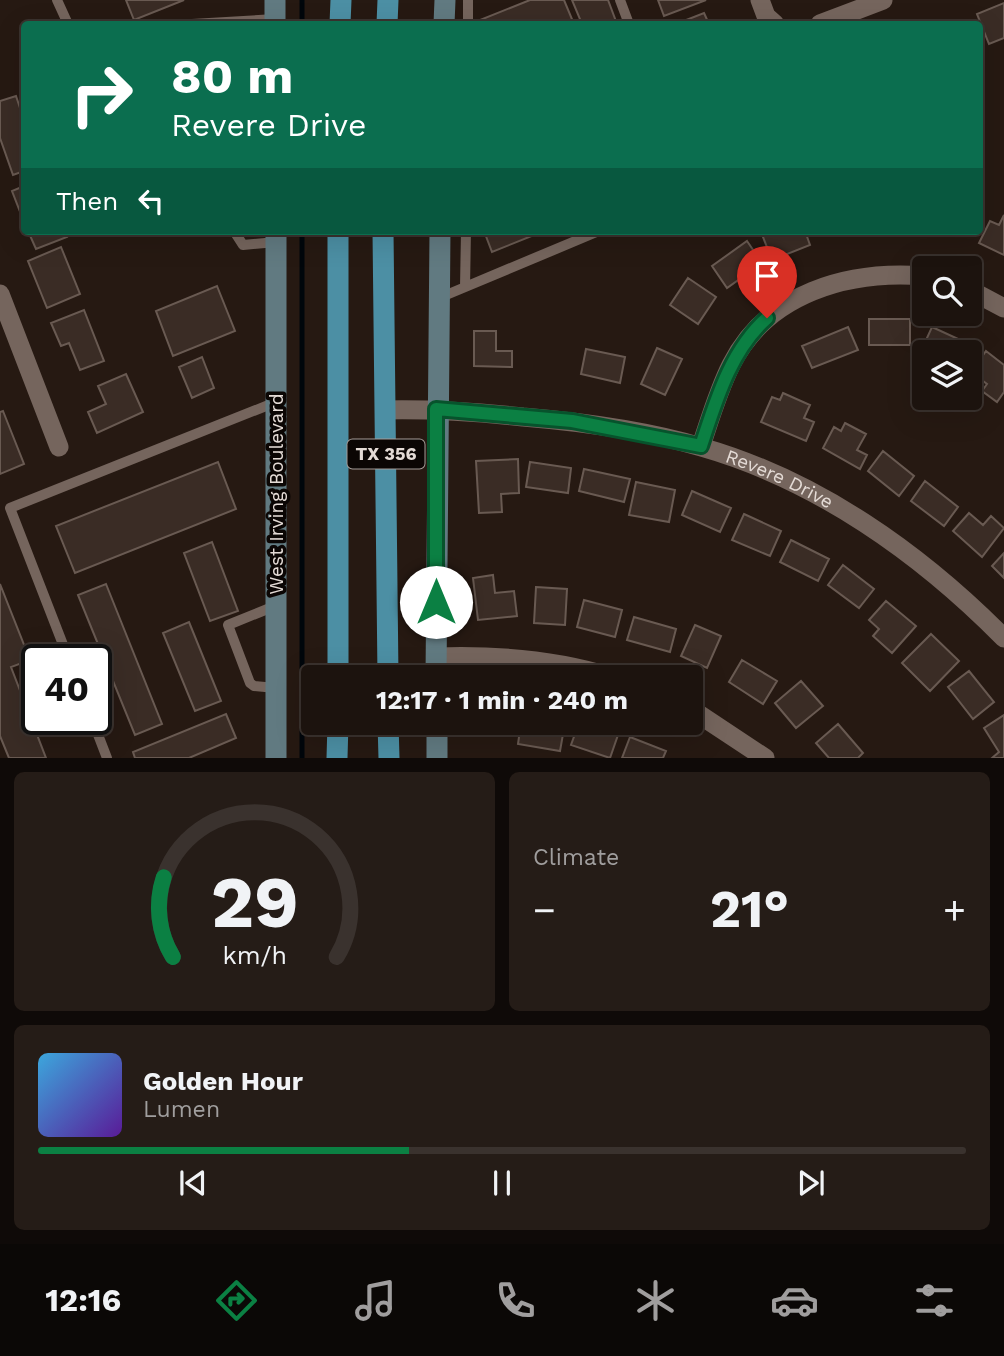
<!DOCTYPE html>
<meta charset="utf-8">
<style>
:root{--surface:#1c130e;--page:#251c17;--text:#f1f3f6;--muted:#a09e9e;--line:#3a322e;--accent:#0b8043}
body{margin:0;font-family:"Work Sans",sans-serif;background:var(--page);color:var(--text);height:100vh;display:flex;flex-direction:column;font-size:26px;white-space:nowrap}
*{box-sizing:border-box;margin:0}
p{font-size:23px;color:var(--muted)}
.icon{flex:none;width:38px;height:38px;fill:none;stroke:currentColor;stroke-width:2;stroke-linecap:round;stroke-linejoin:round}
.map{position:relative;height:758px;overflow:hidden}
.side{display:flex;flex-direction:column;gap:14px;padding:14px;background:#0f0a08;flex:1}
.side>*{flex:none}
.top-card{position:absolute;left:21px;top:21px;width:962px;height:214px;border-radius:7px;box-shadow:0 7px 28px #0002,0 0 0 2px var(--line);background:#0b6e4f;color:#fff;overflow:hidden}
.tools{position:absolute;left:912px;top:256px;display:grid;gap:14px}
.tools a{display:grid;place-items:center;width:70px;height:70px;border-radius:7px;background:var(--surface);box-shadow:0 7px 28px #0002,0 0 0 2px var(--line);font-size:35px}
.speed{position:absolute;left:21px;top:644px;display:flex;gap:14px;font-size:35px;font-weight:700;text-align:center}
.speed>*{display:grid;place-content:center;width:91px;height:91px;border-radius:50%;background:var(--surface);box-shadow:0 7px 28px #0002,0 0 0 2px var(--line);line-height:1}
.speed .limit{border:4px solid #111;border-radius:10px;background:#fff;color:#111}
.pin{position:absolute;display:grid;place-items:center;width:60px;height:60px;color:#fff;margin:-72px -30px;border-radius:50% 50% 50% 0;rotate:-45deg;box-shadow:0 0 7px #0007}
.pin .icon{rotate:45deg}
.me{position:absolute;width:77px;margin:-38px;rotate:0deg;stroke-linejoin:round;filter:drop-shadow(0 0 5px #0008)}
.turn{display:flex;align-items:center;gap:24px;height:147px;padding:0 35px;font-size:32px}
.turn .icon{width:91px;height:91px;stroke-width:2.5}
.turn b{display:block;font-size:49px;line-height:60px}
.then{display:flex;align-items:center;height:66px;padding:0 35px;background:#0003;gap:14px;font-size:26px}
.big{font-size:52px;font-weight:700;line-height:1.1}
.side .widget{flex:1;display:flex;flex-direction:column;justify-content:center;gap:10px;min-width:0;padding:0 24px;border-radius:10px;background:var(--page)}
.side .dial{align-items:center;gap:0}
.dial svg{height:182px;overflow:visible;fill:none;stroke:var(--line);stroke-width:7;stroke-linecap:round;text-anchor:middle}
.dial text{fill:var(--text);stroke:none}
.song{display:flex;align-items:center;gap:21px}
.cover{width:84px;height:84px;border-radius:10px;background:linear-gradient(135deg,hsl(200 70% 55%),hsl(270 70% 35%))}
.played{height:7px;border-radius:4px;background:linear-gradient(90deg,var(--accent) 40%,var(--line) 40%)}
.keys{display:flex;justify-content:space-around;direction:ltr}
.heat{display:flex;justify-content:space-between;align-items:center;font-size:38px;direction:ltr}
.side .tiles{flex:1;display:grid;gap:14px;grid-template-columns:1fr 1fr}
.widget:last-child{grid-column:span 2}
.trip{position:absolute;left:301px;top:665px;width:402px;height:70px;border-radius:7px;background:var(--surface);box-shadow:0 7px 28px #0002,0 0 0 2px var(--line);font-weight:700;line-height:70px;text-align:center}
.tabs{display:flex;height:112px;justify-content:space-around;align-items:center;background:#0b0806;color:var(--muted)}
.tabs .icon{width:49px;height:49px}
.tabs .current{color:var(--accent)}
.tabs b{font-size:32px;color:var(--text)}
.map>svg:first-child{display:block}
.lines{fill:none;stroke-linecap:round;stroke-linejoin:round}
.stream{stroke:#00060b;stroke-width:5}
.building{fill:#3a2c25;stroke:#695a52;stroke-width:2}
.lane{stroke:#75655d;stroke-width:10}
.street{stroke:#75655d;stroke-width:19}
.secondary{stroke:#617a81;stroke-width:21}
.primary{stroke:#4c8fa4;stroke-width:21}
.route-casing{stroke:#07532c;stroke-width:18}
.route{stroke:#0b8043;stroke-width:12}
.labels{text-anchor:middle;stroke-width:7;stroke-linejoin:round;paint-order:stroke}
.shield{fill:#0b0604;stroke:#a39b97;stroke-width:2}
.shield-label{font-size:18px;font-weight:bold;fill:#e4dbd6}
.street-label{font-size:19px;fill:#e4dbd6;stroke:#0b0604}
</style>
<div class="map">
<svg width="1004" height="758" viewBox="0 0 1004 758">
<rect width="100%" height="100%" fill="#261912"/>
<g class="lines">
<path class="stream" d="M302,0V24
M302,231V758"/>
</g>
<path class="building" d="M126,0H184L134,20Z
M530,0H564L574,24H482L480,20Z
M572,0H608L617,24H582Z
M658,0H706L664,16Z
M1004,3V38L989,44L977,14Z
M704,13L709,24H676Z
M16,96L24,120V171L13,175L0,138V101Z
M24,186V222L12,191Z
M1004,215V255L979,243L990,221L999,225Z
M28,231H65L67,237L36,249Z
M484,231H544L492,252Z
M805,231L810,245L772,260L761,232Z
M747,241L762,263L727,288L712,266Z
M61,247L80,294L47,308L28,261Z
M688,278L716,297L698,324L670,305Z
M217,286L235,331L173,356L156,311Z
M84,310L104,361L80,370L69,343L61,346L51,323Z
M869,319H910V345H869Z
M848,327L858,350L812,368L802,346Z
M932,327L967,343L964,352L921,351Z
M474,331H496V351H512V367L474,366Z
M657,348L682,359L665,395L641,384Z
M586,349L625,357L620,383L581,374Z
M986,351L1004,365V392L997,402L982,391L987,384L971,372Z
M202,357L214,388L192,398L179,367Z
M126,374L143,412L97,433L88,412L106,404L98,386Z
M783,393L810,405L804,418L814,422L806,441L761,422L772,397L780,400Z
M3,411L24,464L0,474V412Z
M845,423L866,434L857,450L867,455L860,469L823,448L834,427L841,431Z
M883,451L914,476L899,496L868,471Z
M518,459L519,493L501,494L502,512L479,513L476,461Z
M218,462L236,509L75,573L56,526Z
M530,462L571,468L568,493L526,487Z
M584,469L630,479L624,502L579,491Z
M925,481L958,507L944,526L911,501Z
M636,482L675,490L669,522L629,515Z
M692,491L731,508L720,532L682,515Z
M969,513L983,525L991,516L1004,528L982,557L953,531Z
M744,514L781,531L770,556L732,540Z
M791,540L829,559L818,581L780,562Z
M212,542L238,611L210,621L184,553Z
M1004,553V578L992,566Z
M843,565L874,589L859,608L828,585Z
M493,575L495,593L514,591L517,616L478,620L473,578Z
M0,584L30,660L11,667L46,758H9L0,736Z
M106,584L162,724L135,735L78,595Z
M536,587L567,589L565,625L534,623Z
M584,600L622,610L615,637L577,627Z
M886,601L916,626L892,653L873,636L879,629L869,620Z
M634,617L676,629L670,652L627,640Z
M189,622L221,701L195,711L163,633Z
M695,625L721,636L707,668L681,656Z
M931,634L959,661L930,691L902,663Z
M742,660L777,681L763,704L729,682Z
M969,671L994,702L973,719L948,687Z
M801,681L823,706L796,728L775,703Z
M226,714L236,738L189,758H135L133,752Z
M1004,715V758H992L999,752L984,728Z
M472,723H512V734H472Z
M521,723H565L560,751L518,744Z
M579,723H596L619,732L610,758L571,745Z
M838,724L863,753L858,758H829L816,743Z
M630,737L666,751L663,758H622Z"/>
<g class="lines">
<path class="lane" d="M57,0L68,24
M620,0L629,24
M192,24L275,19
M468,24V0
M234,231L243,245L276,242
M465,287L466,231
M439,298L599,231
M275,606L228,625L250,683L254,686L276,688
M69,660L10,508L276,402
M92,719L107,758"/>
<g class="street">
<path d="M760,0L766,16L775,24"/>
<path d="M820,24L883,0"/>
<path d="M970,290L1004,308"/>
<path d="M0,294L59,447"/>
<path id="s1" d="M385,410C432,409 477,412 523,417C582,422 645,430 701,447C817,480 920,553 1004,638"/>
<path d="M701,446C710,419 718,391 731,365C767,293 848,270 924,276"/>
<path d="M436,657C495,655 554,659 611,677"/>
<path d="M691,709L765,758"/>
</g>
<path class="secondary" d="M275,0V24
M444,24L445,0
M276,231V758
M436,677L440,231
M437,723V758"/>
<path class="primary" d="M340,24L341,0
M387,24L388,0
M338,231V677
M383,231L388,677
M388,723L389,758
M337,758L338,723"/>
</g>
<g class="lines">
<g class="route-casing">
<path id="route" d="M436,602V409L572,421L701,446C716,401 730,351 767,318"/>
</g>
<use href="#route" class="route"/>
</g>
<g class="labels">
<rect class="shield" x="347.5" y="439.5" width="77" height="29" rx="5"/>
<g class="shield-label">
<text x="386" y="460">TX 356</text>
</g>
<g class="street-label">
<text dy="7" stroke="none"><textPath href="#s1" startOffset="404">Revere Drive</textPath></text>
<text transform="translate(276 494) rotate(-90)" y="7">West Irving Boulevard</text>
</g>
</g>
</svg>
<div class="tools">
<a><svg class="icon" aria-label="search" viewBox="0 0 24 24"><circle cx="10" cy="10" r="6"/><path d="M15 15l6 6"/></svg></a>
<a><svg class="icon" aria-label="layers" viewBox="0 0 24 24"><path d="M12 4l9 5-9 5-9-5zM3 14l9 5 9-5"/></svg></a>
</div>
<div class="speed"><div class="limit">40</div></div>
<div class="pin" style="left:767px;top:318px;background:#d93025"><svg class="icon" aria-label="arrive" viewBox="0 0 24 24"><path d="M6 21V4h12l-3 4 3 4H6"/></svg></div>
<svg class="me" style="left:436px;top:602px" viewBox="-20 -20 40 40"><circle r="19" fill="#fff"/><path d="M0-13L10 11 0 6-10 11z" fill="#0b8043"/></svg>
<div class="trip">12:17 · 1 min · 240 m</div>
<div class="top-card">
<div class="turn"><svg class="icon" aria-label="right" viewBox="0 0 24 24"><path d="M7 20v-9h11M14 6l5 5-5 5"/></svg><div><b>80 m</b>Revere Drive</div></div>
<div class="then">Then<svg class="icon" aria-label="left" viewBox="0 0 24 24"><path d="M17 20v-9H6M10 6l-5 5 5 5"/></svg></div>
</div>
</div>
<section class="side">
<div class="tiles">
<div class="widget dial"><svg viewBox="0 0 100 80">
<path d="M14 69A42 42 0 1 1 86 69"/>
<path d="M14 69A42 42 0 0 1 10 34" stroke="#0b8043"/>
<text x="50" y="56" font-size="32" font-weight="700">29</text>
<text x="50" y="72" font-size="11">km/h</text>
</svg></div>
<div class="widget"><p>Climate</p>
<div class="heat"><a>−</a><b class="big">21°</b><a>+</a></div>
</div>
<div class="widget">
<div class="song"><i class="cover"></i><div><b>Golden Hour</b><p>Lumen</p></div></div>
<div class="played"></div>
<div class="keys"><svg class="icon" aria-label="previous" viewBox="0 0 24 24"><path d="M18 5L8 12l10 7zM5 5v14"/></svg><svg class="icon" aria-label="pause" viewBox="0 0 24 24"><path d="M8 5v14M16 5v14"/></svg><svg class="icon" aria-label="next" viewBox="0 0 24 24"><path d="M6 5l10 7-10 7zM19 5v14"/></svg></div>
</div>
</div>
</section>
<nav class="tabs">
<b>12:16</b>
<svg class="icon current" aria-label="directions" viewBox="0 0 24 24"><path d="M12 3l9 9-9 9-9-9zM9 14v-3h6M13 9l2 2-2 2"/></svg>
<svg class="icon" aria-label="music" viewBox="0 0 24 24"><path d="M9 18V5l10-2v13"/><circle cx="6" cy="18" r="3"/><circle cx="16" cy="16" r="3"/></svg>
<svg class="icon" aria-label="phone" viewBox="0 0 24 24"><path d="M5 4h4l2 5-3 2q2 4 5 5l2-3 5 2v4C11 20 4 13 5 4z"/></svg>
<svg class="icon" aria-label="climate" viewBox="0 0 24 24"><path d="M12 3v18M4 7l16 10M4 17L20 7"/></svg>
<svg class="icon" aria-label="car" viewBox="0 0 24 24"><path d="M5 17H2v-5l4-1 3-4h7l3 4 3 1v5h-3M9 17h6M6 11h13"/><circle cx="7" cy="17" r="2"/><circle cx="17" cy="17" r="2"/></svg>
<svg class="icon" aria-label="filters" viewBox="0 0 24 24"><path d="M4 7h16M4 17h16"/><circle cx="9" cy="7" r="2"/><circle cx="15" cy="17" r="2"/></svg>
</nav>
